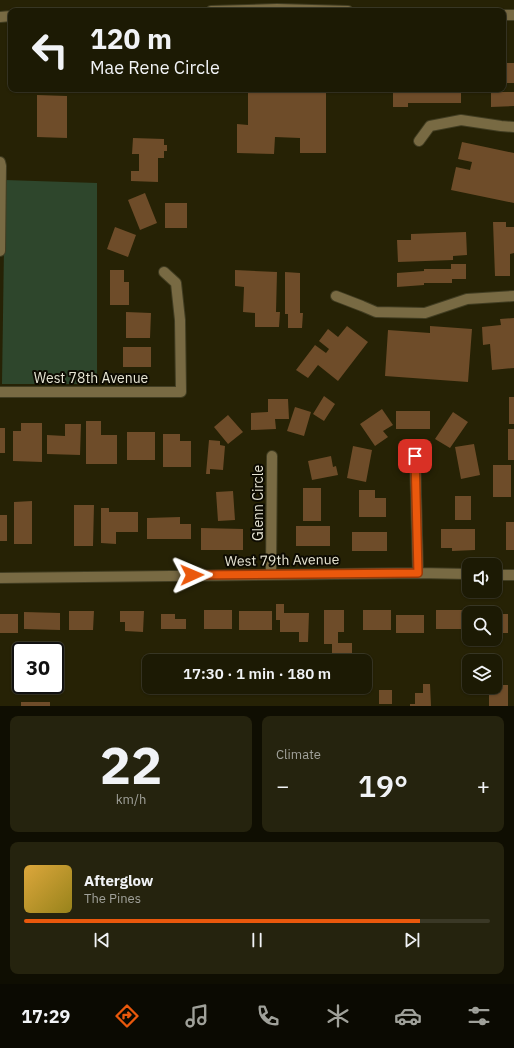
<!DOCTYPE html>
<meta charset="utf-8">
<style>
:root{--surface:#1c1a04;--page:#25230e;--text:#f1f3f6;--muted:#a0a19a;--line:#3a3826;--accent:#ea580c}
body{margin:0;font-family:"IBM Plex Sans",sans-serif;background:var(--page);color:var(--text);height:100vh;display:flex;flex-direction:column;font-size:15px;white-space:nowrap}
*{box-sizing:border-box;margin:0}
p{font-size:13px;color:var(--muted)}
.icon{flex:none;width:22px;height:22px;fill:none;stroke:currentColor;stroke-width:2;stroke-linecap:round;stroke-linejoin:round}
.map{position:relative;height:706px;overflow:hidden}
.side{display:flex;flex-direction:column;gap:10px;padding:10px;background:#0f0e02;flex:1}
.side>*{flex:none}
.top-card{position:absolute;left:8px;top:8px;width:498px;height:84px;border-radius:8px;box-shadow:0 1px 3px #0004,0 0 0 1px var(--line);background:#1c1a04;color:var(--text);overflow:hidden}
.buttons{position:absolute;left:462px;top:558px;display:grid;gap:8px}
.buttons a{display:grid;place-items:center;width:40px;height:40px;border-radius:8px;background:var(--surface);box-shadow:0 1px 3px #0004,0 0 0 1px var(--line);font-size:20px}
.speed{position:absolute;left:12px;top:642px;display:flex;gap:8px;font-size:20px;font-weight:700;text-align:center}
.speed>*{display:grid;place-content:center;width:52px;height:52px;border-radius:50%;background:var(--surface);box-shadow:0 1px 3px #0004,0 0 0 1px var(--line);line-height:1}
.speed .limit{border:2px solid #111;border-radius:6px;background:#fff;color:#111}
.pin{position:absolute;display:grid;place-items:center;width:34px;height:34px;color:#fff;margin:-17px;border-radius:8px;box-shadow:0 2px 6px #0006}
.me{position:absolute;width:44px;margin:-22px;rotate:89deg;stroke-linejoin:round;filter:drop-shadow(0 0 3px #0008)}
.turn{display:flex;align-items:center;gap:14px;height:84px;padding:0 16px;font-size:18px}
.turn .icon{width:52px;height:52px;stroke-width:2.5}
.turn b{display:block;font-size:28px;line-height:34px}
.big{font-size:30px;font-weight:600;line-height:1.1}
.side .widget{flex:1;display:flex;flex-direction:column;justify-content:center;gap:6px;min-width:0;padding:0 14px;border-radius:8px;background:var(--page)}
.side .dial{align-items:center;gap:0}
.dial b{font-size:52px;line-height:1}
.song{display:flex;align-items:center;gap:12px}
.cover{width:48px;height:48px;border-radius:6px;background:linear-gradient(135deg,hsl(40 70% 55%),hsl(50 70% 35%))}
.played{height:4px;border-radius:2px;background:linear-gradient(90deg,var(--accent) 85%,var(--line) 85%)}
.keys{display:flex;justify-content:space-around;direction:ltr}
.heat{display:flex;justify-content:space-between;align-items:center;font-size:22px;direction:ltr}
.side .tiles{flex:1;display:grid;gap:10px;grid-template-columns:1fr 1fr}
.widget:last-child{grid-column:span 2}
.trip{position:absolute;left:142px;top:654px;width:230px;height:40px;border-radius:8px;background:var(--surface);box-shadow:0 1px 3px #0004,0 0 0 1px var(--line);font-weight:600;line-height:40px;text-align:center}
.dock{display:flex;height:64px;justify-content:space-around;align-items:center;background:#0b0a02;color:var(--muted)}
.dock .icon{width:28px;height:28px}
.dock .selected{color:var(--accent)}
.dock b{font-size:18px;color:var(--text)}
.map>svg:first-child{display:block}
.green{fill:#2e462c}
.building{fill:#6e4c29}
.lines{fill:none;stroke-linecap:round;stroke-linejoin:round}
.minor-casing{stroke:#413d22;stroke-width:12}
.minor{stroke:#786a43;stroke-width:10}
.route-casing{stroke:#983908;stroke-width:10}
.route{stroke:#ea580c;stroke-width:7}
.labels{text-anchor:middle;stroke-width:4;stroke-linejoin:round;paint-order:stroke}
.street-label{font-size:14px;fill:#e7e5d4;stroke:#0d0b02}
</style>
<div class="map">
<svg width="514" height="706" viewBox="0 0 514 706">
<rect width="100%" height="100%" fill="#262205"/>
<path class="green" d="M5,180L97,183V384H2Z"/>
<path class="building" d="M503,63H514V83H503Z
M248,89H326V153H300V138L275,137L274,154L237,153V124L248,125Z
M406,89H461V103H408V107H393V93H406Z
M491,92H514V106L491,107Z
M37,95L67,96V138L37,137Z
M133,138L164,139V145H167V151H164V158H158V182L131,181V171H139V154H132Z
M462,142L514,153V203L451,190L456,167L470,170L472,162L458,159Z
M145,193L157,223L140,230L128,200Z
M165,203H187V228H165Z
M493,222H506V227H514V253L510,254V276H495Z
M115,227L136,235L128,257L107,249Z
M466,232L467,255L453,256V260L398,262L397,240H411V234Z
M451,264H466V279H452V283H424V285L397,287V273L424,271V269H451Z
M110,270H124V282H129V305H110Z
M235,270L277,272L276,312H280L279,327H255V313L243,312L244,287L235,286Z
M285,272L300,273V313H303L302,328H288V314H285Z
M126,312L151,313L150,338H126Z
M514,318V368L492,370L490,344L483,345L482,327L501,325L500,319Z
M347,326L368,342L338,381L318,365L308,378L296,370L315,345L326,353L329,349L319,341L328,329L338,337Z
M430,326L472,329L468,382L385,376L388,330L430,333Z
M123,347H151V367H123Z
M324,396L335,404L324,421L313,414Z
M509,397H514V424H509Z
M268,399H288L289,419H275L276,429L251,430V413L268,412Z
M295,407L311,412L304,436L287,431Z
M382,409L393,425L383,431L388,437L375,446L360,424Z
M396,411H430V429H396Z
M453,412L468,422L450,448L435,439Z
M228,415L243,432L228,444L214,427Z
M86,421H101V435H117V464H86Z
M21,423H42V462L13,461V431H21Z
M65,424H81L80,455L47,454V435L65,436Z
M0,428H5V453H0Z
M508,429H514V460H508Z
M127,432H155V460H127Z
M163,434H180V441H191V467H163Z
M209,440L220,441V445L225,446L223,470L210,469V474H206Z
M474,444L480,475L461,479L455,447Z
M353,446L372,450L366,482L347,478Z
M331,456L333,467L336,466L338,475L312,480L308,461Z
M493,465H511V497H493Z
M303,488H321V521H303Z
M359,490H375V498H386V517H359Z
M233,491L235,520L218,521L216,492Z
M455,496H471V520H455Z
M32,501V544H14V502Z
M74,505H94L93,546H74Z
M101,508H109V512H138V532H116V544L101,543Z
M0,515H7V541H0Z
M180,517V524H191V539H147V518Z
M506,522H514V550H506Z
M296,526H330V546H296Z
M201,528L243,529V550H201Z
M441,529H475V550L452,551V548H441Z
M352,532H387V551H352Z
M276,604H284V613H309L308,642H299V632H280V620H276Z
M204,610H232V629H204Z
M324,610H344V632H338V643H352V661H332V644H324Z
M363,610H391V630H363Z
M436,610H464V629H436Z
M69,611H94L93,630H69Z
M120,611H144L143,632L125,631V622H120Z
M239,611H272V630H239Z
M24,612L60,613V630L24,629Z
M0,614H18V633H0Z
M161,614H175V619H186V629H161Z
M495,614H508V633H495Z
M396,615H424V633H396Z
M477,639H486V641H477Z
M423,684H430L431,706H410V704H415V693H423Z
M495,685H508V706H489V687H495Z
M379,690H392V704H379Z
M21,702H50V706H21Z"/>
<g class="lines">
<g class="minor-casing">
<path id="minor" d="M211,11L277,9L348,11
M503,15H514
M0,17L11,16
M419,141L430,126L461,120L501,126L514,127
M0,162L1,166L0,251
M336,296L362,306L376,312L425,313L467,299L514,296
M0,392H181L180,320L176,283L164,272
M415,456L418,573
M271,574L272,456
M495,575H514
M0,578L418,573L469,574"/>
</g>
<use href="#minor" class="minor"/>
</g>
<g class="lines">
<g class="route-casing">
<path id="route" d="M192,575L418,573L415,456"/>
</g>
<use href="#route" class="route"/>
</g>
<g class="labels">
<g class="street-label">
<text x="91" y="383">West 78th Avenue</text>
<text transform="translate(258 503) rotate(-90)" y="5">Glenn Circle</text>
<text transform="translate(282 560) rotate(-1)" y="5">West 79th Avenue</text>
</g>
</g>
</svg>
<div class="buttons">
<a><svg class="icon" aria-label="sound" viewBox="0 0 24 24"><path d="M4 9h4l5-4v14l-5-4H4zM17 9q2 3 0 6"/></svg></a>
<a><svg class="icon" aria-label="search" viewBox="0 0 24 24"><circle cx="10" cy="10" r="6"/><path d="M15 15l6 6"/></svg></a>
<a><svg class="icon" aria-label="layers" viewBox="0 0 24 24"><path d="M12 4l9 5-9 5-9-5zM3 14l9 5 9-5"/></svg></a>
</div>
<div class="speed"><div class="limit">30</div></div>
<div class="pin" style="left:415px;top:456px;background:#d93025"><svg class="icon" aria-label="arrive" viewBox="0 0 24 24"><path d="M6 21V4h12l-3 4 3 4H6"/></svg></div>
<svg class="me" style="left:192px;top:575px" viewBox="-20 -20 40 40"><path d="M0-17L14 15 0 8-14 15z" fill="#ea580c" stroke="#fff" stroke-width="4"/></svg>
<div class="trip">17:30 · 1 min · 180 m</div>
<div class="top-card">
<div class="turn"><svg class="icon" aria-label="left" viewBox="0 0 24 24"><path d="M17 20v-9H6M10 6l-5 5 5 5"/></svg><div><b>120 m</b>Mae Rene Circle</div></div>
</div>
</div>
<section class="side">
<div class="tiles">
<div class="widget dial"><b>22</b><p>km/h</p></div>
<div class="widget"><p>Climate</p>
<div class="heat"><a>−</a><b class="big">19°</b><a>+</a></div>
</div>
<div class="widget">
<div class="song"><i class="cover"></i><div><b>Afterglow</b><p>The Pines</p></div></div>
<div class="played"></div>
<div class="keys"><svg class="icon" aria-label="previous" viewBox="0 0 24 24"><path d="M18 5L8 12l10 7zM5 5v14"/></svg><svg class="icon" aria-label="pause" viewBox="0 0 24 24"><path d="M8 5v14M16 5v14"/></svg><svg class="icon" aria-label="next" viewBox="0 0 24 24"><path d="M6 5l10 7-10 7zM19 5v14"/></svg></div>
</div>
</div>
</section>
<nav class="dock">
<b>17:29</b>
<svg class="icon selected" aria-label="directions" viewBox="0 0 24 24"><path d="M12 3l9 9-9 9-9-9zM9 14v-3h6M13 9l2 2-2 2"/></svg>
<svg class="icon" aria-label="music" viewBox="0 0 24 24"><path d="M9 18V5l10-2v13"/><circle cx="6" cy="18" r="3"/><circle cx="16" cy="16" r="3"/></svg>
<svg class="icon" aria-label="phone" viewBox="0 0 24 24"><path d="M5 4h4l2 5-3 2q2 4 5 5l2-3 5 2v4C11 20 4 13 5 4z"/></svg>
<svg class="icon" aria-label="climate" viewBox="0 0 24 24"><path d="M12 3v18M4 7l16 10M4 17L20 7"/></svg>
<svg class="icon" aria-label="car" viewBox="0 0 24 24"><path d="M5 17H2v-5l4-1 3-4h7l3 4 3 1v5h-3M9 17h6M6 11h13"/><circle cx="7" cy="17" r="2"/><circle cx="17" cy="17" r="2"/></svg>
<svg class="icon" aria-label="filters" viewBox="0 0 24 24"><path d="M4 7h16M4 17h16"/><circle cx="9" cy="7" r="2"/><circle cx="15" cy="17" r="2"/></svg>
</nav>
